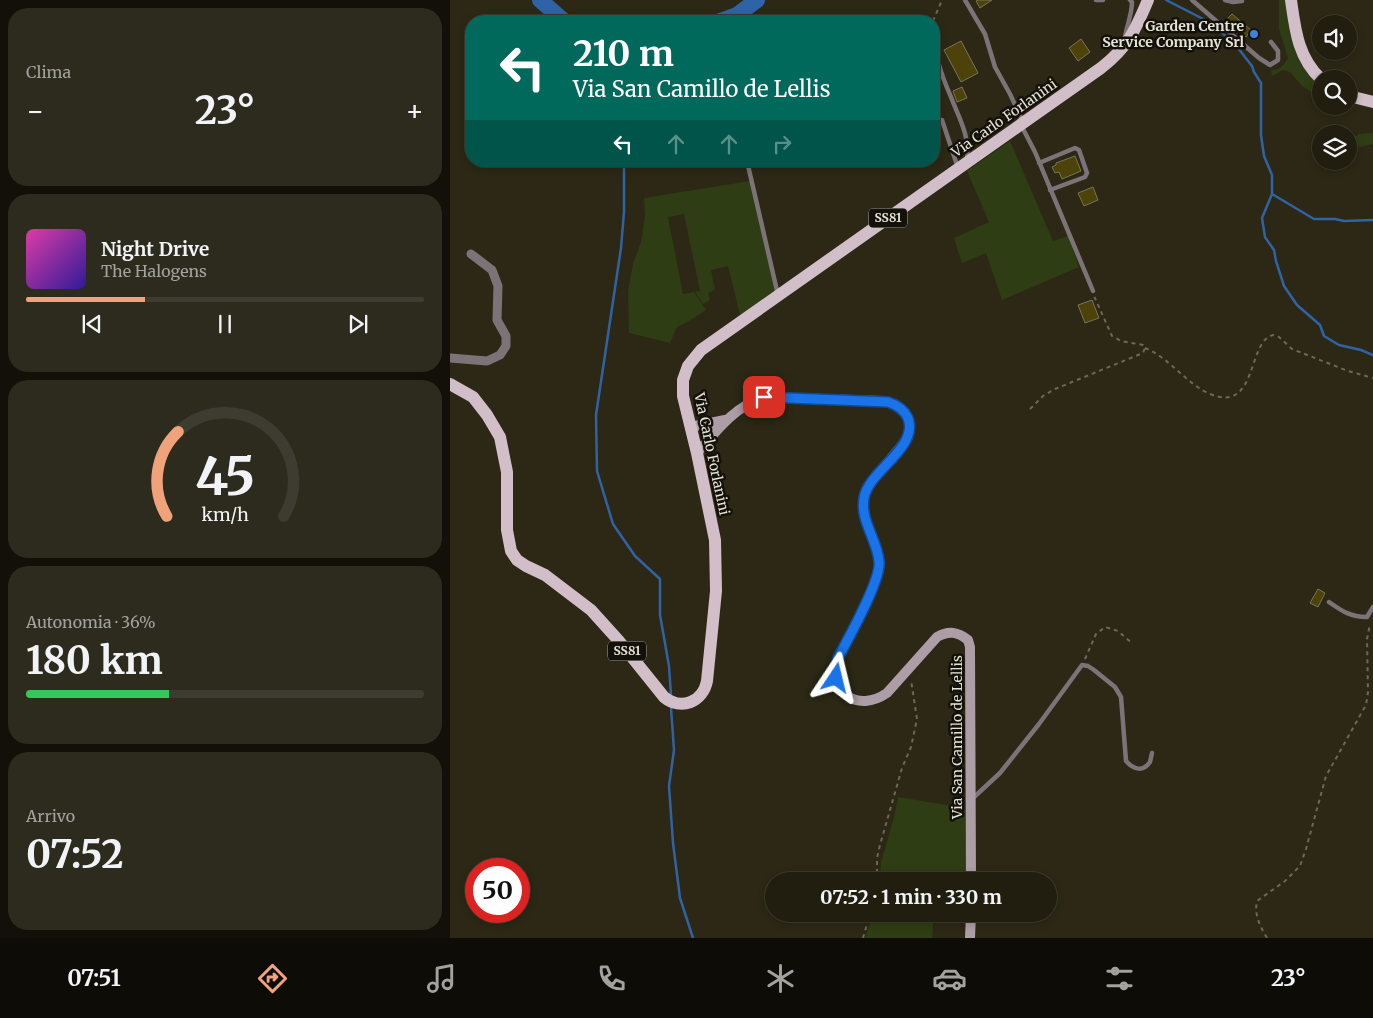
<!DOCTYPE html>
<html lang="it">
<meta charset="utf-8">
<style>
:root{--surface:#211e10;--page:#2d2b1e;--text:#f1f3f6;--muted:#a2a29f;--line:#3e3c30;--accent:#f0a27a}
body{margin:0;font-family:Merriweather,serif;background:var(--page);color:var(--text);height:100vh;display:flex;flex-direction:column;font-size:19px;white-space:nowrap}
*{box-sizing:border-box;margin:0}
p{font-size:16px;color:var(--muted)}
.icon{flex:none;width:28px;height:28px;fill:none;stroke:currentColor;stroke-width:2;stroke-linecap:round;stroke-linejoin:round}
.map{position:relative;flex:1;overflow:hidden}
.sheet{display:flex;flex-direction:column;gap:8px;padding:8px;background:#121009;width:450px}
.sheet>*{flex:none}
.banner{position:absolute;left:15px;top:15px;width:475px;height:152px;border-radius:20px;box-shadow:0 2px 8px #0003,0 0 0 1px var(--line);background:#00695c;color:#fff;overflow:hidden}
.controls{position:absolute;left:862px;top:15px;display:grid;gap:10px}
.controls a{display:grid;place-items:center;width:45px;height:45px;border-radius:50%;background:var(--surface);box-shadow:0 2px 8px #0003,0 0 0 1px var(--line);font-size:25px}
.speed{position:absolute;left:15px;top:858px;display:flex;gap:10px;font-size:25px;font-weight:700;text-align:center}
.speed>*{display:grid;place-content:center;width:65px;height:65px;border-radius:50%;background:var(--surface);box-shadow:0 2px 8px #0003,0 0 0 1px var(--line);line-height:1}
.speed .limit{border:8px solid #d22;background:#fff;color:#111}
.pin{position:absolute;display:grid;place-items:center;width:42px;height:42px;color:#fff;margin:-21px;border-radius:10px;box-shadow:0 2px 8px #0006}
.me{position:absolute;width:55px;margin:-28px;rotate:10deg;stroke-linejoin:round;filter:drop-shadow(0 0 4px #0008)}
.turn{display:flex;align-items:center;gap:18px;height:105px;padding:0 25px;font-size:22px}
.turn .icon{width:65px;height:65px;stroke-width:2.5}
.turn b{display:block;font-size:35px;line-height:42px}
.lanes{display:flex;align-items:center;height:48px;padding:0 25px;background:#0003;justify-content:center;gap:25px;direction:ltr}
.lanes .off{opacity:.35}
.big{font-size:38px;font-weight:700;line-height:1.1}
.sheet .widget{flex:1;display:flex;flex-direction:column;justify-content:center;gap:8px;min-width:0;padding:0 18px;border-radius:20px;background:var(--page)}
.sheet .dial{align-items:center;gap:0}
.dial svg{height:130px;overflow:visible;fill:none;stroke:var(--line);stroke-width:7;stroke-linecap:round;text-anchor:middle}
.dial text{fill:var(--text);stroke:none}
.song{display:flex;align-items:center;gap:15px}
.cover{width:60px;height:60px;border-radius:8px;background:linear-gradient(135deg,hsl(320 70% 55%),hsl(250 70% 35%))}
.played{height:5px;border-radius:2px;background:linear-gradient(90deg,var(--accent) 30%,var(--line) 30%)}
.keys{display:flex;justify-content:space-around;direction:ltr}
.heat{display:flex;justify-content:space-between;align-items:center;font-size:28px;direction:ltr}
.charge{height:8px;border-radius:4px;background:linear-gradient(90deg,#34c759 36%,var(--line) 0)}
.trip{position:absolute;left:315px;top:872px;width:292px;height:50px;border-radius:25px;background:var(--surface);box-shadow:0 2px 8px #0003,0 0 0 1px var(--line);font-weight:700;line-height:50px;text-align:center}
.menu{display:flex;height:80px;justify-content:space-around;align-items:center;background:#0d0c06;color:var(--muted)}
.menu .icon{width:35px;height:35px}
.menu .current{color:var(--accent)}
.menu b{font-size:22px;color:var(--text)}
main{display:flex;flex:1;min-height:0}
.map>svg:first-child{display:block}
.green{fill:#2e3d13}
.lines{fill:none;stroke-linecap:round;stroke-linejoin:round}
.stream{stroke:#2f63a6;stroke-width:2.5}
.river{stroke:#2f63a6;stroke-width:16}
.building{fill:#4e420b;stroke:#78735d}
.path{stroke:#6c6857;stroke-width:2;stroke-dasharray:4 4;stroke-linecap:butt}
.lane{stroke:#7c7378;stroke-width:4.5}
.street{stroke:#7c7378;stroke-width:9}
.secondary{stroke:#ad9da6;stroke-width:10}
.primary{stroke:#d2bec9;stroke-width:12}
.route-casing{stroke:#114b97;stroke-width:12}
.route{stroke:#1a73e8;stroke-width:9}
.shop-dot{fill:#3f7fe0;stroke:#131109;stroke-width:2}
.labels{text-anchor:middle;stroke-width:5;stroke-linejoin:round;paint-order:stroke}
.shield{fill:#131109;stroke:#a6a398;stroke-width:1}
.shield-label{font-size:12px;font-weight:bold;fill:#e5e2d6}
.poi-label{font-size:14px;font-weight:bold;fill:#e5e2d6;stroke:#131109;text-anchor:end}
.street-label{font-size:14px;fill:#e5e2d6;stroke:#131109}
</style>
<main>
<section class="sheet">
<div class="widget"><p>Clima</p>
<div class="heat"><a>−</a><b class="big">23°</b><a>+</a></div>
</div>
<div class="widget">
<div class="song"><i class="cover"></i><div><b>Night Drive</b><p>The Halogens</p></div></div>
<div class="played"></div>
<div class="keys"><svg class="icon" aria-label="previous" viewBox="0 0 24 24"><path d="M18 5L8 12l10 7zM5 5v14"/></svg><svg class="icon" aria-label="pause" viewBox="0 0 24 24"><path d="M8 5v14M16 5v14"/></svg><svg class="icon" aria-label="next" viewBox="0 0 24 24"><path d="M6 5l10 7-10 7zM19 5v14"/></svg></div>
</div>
<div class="widget dial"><svg viewBox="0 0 100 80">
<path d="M14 69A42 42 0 1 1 86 69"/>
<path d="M14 69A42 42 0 0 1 21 17" stroke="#f0a27a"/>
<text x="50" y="56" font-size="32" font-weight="700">45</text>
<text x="50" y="72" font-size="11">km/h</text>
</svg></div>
<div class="widget"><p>Autonomia · 36%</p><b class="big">180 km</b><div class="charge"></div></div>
<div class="widget"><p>Arrivo</p><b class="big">07:52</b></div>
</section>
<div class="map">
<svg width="923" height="938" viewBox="0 0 923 938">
<rect width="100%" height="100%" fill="#2c2815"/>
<path class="green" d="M829,0H836C838,33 844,65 871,87V98L852,86L840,72L833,70L822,76L821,70C830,70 833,66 838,58L829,29Z
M923,133V144L910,147L901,143L900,139L909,134Z
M560,141L603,241L618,236L629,267L552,300L536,253L512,263L504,238L539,222L517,171Z
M300,181L326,295L291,319L278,266L261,270L265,290L258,293L260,300L253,304L245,292L250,291L234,214L218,217L233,294L244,292L256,310L239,321L227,327L220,343L179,333L178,291L183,264L191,242L195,215L194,198Z
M448,797L515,808L517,881H430L431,862L445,814Z
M423,914H484L482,938H415Z"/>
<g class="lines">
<path class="stream" d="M716,0L759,22L784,43L802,66L804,72L811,83V135L814,156L822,175V194L812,218L815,237L824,250L826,261L834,286L847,305L870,325L874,336L889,345L911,350L923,355
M174,161V212L171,248L146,415L147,471L163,524L185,556L210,579V615L219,666L221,695
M822,194L864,219H885L894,221L923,220
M221,708L224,750L219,786L223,843L230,898L243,938"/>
<path class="river" d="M90,0L114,21
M270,21L287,15L307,0"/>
</g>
<path class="building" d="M528,0H542L530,8L526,1Z
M782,14L801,30L796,37L776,20Z
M631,39L640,52L628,61L619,48Z
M511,41L528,73L511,82L494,50Z
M512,87L517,98L507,102L503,91Z
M625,156L631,171L612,179L609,172L605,173L602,167L606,165V163Z
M643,187L648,200L634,206L628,193Z
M642,300L649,318L635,323L628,305Z
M868,589L875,593L868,607L860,603Z"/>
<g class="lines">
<path class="path" d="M483,21L492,0
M484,101L490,115
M695,348C720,358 735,383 760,394C808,414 797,341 823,335L829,337L842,349L898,371L923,378
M580,409L593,396L605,389L693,353L695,348L693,345L671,341L662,336L644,296
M635,659L646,634L655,627L668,631L683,644
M427,881V858L430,845L452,768L461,747L467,719L461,680
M413,938L420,914
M817,938C810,926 804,915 807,901L835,881L850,866L856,849L876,776L916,705L918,692L917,639L920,624"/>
<path class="lane" d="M515,0L535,34L545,67L560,94L573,122
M646,0H653
M742,0L809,58L820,65L828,60V51L821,42
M775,0L783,2L792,1
M484,37C485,57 493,79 501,97C509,118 520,136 517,159
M675,37C677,25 682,14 682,2L680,0
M492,120L508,168
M571,125L585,152L643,291
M297,161L328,295
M589,163L625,148L629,150L637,173L635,177L600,190
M879,602C892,611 900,617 917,617L923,607
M522,799L550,773L589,724L632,665L638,666L644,670L665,687L671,697L676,761C684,770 693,772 700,762L702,753"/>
<path class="street" d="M0,358L37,361L50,355L56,346V336L47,320L48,286L42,270L21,254"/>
<path class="secondary" d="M240,427L275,420
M247,453C268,429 283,408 314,397L433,401C451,405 464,418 458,437C447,454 421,477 415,495C407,518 427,539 429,561C432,579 398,639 388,658C377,693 408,713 437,693L487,637C499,630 508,632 518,640L520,647L521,881
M520,938L521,914"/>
<path class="primary" d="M841,0C845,29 848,58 871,79
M899,96L923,102
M0,384L23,397L37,415L50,437L57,472V530L61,551L67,560L76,566L95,575L141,610L169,641L214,697C231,711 253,702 257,681L266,591L265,540L247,453L233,396V380L238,366L251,350L651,68C678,47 685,31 698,0"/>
</g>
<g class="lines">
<g class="route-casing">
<path id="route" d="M314,397L438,402C447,405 454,409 458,418C469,448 418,471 414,498C410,521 427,539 429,561C432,579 398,639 388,658L386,666V678"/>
</g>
<use href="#route" class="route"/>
</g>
<circle class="shop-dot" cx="804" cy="34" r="5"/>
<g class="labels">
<g class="shield">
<rect x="419" y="208.5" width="38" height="19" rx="4"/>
<rect x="158" y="641.5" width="38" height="19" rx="4"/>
</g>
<g class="shield-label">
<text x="438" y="222">SS81</text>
<text x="177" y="655">SS81</text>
</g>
<g class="poi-label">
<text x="794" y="31">Garden Centre<tspan x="794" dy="16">Service Company Srl</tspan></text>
</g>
<g class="street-label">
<text transform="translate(554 118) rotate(-35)" y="5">Via Carlo Forlanini</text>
<text transform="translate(262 454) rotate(78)" y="5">Via Carlo Forlanini</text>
<text transform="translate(507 737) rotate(-90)" y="5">Via San Camillo de Lellis</text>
</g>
</g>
</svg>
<div class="controls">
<a><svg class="icon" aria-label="sound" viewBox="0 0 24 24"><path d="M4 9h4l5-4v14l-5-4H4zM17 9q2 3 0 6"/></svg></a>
<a><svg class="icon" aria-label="search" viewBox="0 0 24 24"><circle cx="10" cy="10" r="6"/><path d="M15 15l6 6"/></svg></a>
<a><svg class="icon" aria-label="layers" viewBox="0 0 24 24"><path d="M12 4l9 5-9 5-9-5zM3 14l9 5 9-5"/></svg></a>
</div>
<div class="speed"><div class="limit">50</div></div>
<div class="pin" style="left:314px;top:397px;background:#d93025"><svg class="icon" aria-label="arrive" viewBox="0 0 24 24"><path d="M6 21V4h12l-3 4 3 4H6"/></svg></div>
<svg class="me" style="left:386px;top:678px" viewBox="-20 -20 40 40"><path d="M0-17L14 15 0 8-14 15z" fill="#1a73e8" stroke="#fff" stroke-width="4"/></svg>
<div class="trip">07:52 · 1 min · 330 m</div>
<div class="banner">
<div class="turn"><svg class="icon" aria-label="left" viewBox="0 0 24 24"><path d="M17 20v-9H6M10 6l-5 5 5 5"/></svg><div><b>210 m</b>Via San Camillo de Lellis</div></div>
<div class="lanes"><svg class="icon" aria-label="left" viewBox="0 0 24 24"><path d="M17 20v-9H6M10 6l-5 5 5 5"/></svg><svg class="icon off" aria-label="ahead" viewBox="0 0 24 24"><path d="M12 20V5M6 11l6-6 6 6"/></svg><svg class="icon off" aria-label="ahead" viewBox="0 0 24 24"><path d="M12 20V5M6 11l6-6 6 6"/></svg><svg class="icon off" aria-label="right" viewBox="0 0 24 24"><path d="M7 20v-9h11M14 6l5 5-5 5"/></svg></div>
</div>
</div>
</main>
<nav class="menu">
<b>07:51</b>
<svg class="icon current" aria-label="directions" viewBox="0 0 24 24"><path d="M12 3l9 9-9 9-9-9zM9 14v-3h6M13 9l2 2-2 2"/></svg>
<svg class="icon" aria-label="music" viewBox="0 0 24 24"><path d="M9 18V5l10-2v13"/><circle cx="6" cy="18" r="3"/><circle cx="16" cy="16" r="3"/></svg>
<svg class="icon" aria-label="phone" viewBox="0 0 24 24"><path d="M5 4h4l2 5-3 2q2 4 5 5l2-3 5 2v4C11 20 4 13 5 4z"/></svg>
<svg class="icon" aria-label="climate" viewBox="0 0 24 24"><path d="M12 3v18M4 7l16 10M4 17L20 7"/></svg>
<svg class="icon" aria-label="car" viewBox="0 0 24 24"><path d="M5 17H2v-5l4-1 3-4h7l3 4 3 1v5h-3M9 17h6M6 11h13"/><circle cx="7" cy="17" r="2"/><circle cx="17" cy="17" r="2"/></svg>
<svg class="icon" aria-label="filters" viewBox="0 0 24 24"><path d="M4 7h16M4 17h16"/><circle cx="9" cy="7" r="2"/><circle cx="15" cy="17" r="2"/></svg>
<b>23°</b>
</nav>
